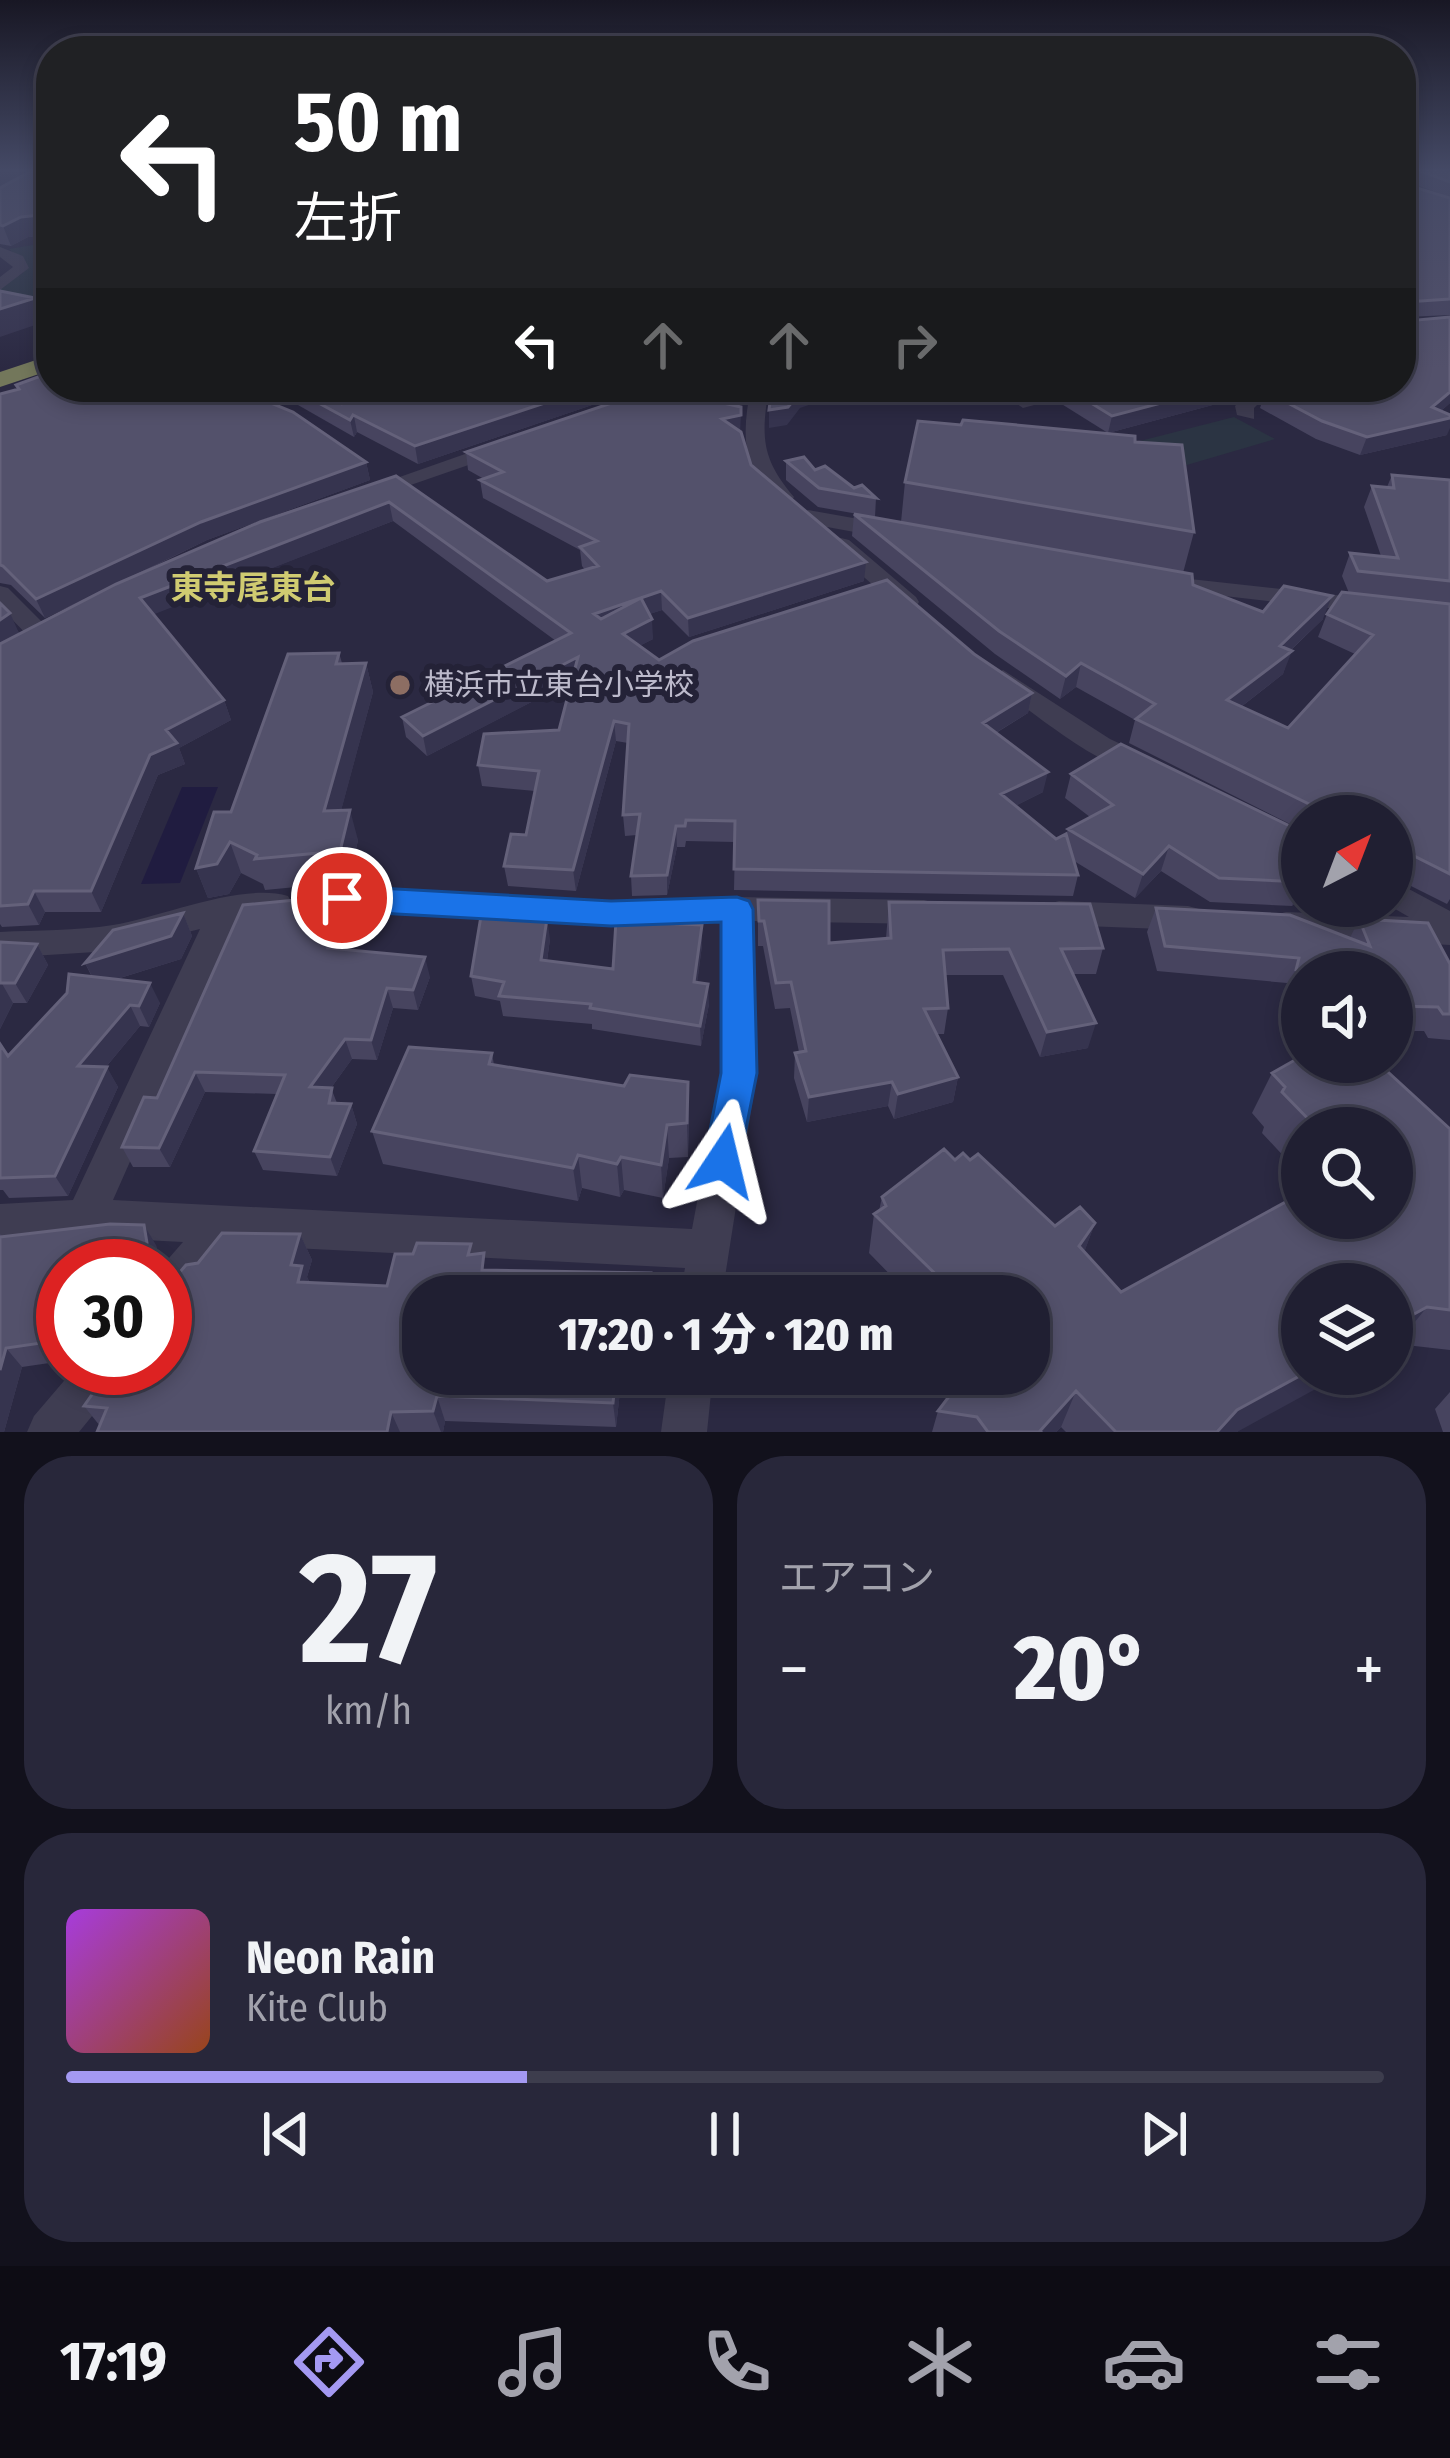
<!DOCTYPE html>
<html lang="ja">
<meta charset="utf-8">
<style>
:root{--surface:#201f32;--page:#28273a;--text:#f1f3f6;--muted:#a2a2ac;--line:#3d3d4d;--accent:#a499f2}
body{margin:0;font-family:"Fira Sans Condensed","Noto Sans JP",sans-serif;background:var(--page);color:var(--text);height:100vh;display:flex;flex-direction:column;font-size:45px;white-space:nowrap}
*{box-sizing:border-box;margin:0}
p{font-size:39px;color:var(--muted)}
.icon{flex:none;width:66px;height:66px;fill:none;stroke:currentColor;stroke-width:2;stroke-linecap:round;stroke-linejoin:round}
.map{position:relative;height:1432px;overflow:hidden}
.details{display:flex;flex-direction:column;gap:24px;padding:24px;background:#12111c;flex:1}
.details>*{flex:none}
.guide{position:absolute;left:36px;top:36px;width:1380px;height:366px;border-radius:48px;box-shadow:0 6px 18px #0003,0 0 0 3px var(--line);background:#202124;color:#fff;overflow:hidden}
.needle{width:78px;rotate:42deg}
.buttons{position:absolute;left:1281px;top:795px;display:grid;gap:24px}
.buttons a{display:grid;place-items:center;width:132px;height:132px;border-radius:50%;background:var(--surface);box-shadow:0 6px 18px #0003,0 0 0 3px var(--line);font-size:60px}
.speed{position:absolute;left:36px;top:1239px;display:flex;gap:24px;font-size:60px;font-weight:700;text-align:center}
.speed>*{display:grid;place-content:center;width:156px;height:156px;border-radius:50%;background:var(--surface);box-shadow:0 6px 18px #0003,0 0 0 3px var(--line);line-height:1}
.speed .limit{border:18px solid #d22;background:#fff;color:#111}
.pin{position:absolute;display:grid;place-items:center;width:102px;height:102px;color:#fff;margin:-51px;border:6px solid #fff;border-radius:50%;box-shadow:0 3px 12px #0007}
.me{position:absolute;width:132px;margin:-66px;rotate:10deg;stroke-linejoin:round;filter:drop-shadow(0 0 9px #0008)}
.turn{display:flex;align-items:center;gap:42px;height:252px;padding:0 60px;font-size:54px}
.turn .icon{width:156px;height:156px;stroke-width:2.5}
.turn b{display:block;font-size:84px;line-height:102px}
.lanes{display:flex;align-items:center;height:114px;padding:0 60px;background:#0003;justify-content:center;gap:60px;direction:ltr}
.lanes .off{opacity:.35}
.big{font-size:90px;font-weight:800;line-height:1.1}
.details .tile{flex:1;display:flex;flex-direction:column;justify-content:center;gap:18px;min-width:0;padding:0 42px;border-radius:48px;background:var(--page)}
.details .dial{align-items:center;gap:0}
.dial b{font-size:156px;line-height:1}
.song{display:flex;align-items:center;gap:36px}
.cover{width:144px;height:144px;border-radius:18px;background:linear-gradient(135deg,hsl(280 70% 55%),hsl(20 70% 35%))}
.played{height:12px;border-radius:6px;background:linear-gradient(90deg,var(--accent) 35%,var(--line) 35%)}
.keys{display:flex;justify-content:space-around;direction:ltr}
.heat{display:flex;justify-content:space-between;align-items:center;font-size:66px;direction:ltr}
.details .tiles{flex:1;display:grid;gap:24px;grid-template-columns:1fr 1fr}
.tile:last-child{grid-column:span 2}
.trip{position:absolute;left:402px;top:1275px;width:648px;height:120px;border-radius:48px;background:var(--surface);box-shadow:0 6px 18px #0003,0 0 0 3px var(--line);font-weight:800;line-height:120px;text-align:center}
.tabs{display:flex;height:192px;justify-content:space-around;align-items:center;background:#0d0c14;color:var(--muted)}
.tabs .icon{width:84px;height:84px}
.tabs .on{color:var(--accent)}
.tabs b{font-size:54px;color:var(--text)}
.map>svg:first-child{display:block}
.green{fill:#2b3443}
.water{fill:#201c40}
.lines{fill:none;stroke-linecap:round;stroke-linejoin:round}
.street{fill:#3f3d52;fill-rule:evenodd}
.highway{fill:#73775b;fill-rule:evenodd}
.wall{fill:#47445f}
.shaded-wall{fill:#36344f}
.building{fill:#53516b;stroke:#64617a;stroke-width:3}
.route{fill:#1a73e8;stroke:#114b97;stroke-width:3}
.education-dot{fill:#8d6e63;stroke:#242237;stroke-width:4.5}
.labels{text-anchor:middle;stroke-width:12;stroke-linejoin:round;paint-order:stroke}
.poi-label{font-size:30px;fill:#bcbacb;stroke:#242237;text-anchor:start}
.neighbourhood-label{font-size:33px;font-weight:bold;fill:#d0cb71;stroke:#242237}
</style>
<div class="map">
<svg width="1450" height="1432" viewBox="0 0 1450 1432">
<rect width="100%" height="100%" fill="#2b2942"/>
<path class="green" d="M51,242V315L0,304V288L23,273L25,266L9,249Z
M1234,417L1275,439L1180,467L1140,441Z"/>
<path class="water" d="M182,787H218L180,883L141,884Z"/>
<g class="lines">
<path class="street" d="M1422,169L1450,171V179L1425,176L1401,182V174Z
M0,247L23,256L29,268L0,290V277L13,267L0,257Z
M751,387H769C761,437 761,458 794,497L791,502H775C741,468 742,432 751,387Z
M1066,387H1101L1023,408L1014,402Z
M1233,387H1253L1264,398L1254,408V419L1237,415L1235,406L1243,398Z
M502,441L512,447L509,451L376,497L368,498L357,492Z
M808,510L887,524L898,531L887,538L800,522L797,517Z
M841,538L849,540L916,597L919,602L916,607H898L833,550V540Z
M1172,577L1372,599L1384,606L1372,613L1164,589L1160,584L1164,579Z
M0,586L8,588L51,631L54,636L51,641H33L0,607Z
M1003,670L1110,739L1153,759L1157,766L1153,773C1116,783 1025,706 994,684L990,678Z
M1392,880L1450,911V945L1286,936L1275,933L1270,924L1275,915L1286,912L1409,917L1390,906Z
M342,886L611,902L737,897L924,900L935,903L940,912L935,921L924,924L753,921L757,1073L722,1296H680L685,1268L232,1245L180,1310L165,1316L162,1266L183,1242L85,1237L0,1242V1204L73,1200L200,929L111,951L0,958V932C37,930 76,931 113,925C161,917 242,882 288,896L293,905L288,914L236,922L113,1200L692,1229L721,1073V922L611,926L342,910L315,913L304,909L299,901L304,893Z
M1059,901L1188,906L1199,909L1204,918L1199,927L1188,930L1059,925L1048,922L1043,913L1048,904Z
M75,1368H126L119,1383L79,1432H27L34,1416Z
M669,1374H713L707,1432H661Z"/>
<path class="highway" d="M51,355V370L0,387V372Z"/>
</g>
<path class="wall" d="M0,169H51V235L28,237L11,246L0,244Z
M1401,169H1410L1402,172L1404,184L1450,197V315L1406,317L1407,321L1450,317V403L1441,411L1447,435L1360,455L1316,439L1260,408L1265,393L1256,387H1401Z
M1450,169V197L1413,184L1418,170Z
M16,385L51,387H376L377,393L645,387L418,464L357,432L354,437L298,405L261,399L366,462L370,480L207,540L126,580L396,476L547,581L585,570L582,566L580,550L483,498L480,480L484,479L468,470L466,452L740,432L751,465L864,581L689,637L662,610L649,614L653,639L639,646L659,660L974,654L1032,693L1028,713L996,733L1043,792L1015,806L1056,839L1066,836L1068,829L1090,817L1065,798L1071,774L1302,832V897L1292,906L1210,902L1161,871L1135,898L1074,861L1078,875L1073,896L734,890L735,842L686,841L685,847H677L667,895L632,896L631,876L637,835L625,836L623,815L628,743L616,741L576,891L508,886L504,866L526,835L535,791L482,786L478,765L559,730L572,681L427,756L406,737L402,717L556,641L393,521L153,614L224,700L231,720L179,748L185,764L158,775L101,912H45L39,925L2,927L0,924V603L19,633L11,638L102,591L45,618L11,585L0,583V394L18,389Z
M686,387H747L743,405L687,391Z
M985,387H1050L1035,391L994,393Z
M1063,387H1239L1235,399L1108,433L1060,403Z
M1135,442L1194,532L1183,573L1193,585L1263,612L1323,619L1290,651L1283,674L1241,707L1288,728L1355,654L1318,637L1327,614L1349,593L1342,576L1350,553L1381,556L1364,507L1372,486L1387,487L1392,475L1450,480V899L1447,904L1395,878L1392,884V816H1302V830L1129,743L1135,720L1076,687L1060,699L995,654L852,536L854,514L901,522L905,482Z
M786,461L815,470L876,498L875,517L818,507L786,480Z
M339,653L342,663H366L373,692L341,810L358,840L349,882L265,890L263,884L241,873L229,894L208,898L196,868L231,812Z
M758,900L829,943L886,938L889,902L1103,948L1096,974H1073L1088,1048L1040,1057L1003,975H945L948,1008L944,1034H936L958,1077L953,1102L894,1119L888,1106L807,1122L794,1078L795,1053L799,1052L790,1008L775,1009L763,946H758Z
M1327,906H1380L1377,911L1333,908Z
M1156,908L1350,938L1359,919L1450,964V1040L1428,1038L1424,1031H1392V972H1302V1002L1284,995L1287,983L1157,971L1147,932Z
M183,913L192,936L181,959L117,979L160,1003L149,1027L140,1026L106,1067L118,1087L68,1196L9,1198L3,1190H0V1044L8,1056L92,977L85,963Z
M354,915L342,949L430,977L418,1010L393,1008L377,1060L352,1059L331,1088L337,1103L351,1104L357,1124L337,1176L263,1170L254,1151L277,1094L205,1092L170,1167H133L122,1147L157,1098Z
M702,925V945L697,982L709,1004L701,1046L592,1029V1024L503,1016L500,1001L475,996L471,976L550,939L547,961L613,969Z
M0,942L37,944L48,965L27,1003H13L0,1029Z
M492,1053L494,1065L689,1116L688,1157L669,1158L663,1198L624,1190L620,1197L582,1188L578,1201L383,1164L372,1131Z
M1385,1062L1382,1066L1450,1129V1350L1397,1344L1392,1347V1284L1237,1432H1066L1061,1427L1056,1432H932L938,1411L1029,1296H911L869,1253L874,1214L879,1211L882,1197L955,1160H970L1055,1226L1095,1223L1084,1252L1121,1292L1302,1218L1392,1128H1302V1176L1262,1133L1264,1127L1252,1113L1272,1073Z
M0,1234L2,1236L156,1245L159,1263L157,1266H63V1361L22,1367L4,1432H0Z
M300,1234L312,1260L307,1277L310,1283L423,1374H622L616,1427L445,1421L443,1432H97L100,1426L84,1406L115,1376L165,1368L198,1263Z
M1450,1392V1432H1443L1435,1409Z"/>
<path class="shaded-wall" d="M4,169H39L0,196V172Z
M51,214V235L28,237L11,246L3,226L21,217Z
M35,298L44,322L0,337V309Z
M368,387H376L378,399L354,416L357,432L354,437L350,420L341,404Z
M593,387H645L418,464L415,446Z
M813,387H853V390L800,408L787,425L769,428V410L801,391Z
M1222,387H1239L1235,399L1108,433L1112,416Z
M1450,392V403L1426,424L1450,418V428L1447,435L1360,455L1367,437L1432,407Z
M741,415L740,433L722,419Z
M366,462L370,480L207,540L45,618L36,599L201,522Z
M389,502L393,521L147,617L140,598Z
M866,562L864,581L689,637L688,618Z
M661,591L662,610L595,633L594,614Z
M1332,596L1323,619L1283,657L1292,651L1283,674L1219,724L1227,700L1280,646Z
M10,613L19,633L0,645V620Z
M652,619L653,639L624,654L623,634Z
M578,657L580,677L427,756L423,736Z
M366,663L373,692L333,841L324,811Z
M1081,663L1076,687L1060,699L1066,676Z
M1032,693L1028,713L979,743L983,723Z
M224,700L231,720L179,748L185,764L158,775L101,912L91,891L150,755L166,730Z
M614,721L616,741L576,891L573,870Z
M1048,772L1043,792L997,815L1001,794Z
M350,810L358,840L349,882L340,851Z
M676,826L677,847L667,895V875Z
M230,842L241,873L229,894L208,898L196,868Z
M1169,846L1161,871L1135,898L1143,874Z
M1302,883V897L1292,906Z
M34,891L45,912L39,925L28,904Z
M348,895L354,915L335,968L328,948Z
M183,913L192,936L181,959L97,985L85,963Z
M547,918L550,939L544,981L541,960Z
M702,925V945L695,1002L694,982Z
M37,944L48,965L27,1003L15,983Z
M425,957L430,977L418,1010L413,990Z
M1,982L13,1003L0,1029V983Z
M150,983L160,1003L149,1027L139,1006Z
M708,984L709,1004L701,1046L700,1026Z
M387,988L393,1008L377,1060L371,1040Z
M130,1005L140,1026L90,1086L78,1066Z
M1096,1023L1088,1048L1040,1057L1047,1032Z
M345,1039L352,1059L317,1107L310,1087Z
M107,1067L118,1087L68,1196L55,1176Z
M195,1072L205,1092L170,1167L159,1148Z
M958,1077L953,1102L894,1119L898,1094Z
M688,1082L689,1116L688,1157L687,1123Z
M892,1082L888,1106L807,1122L809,1097Z
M351,1104L357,1124L337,1176L330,1157Z
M667,1125L669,1158L663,1198L661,1165Z
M578,1155L582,1188L578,1201L573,1168Z
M621,1157L624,1190L620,1197L617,1164Z
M1095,1223L1081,1261L1079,1246Z
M144,1225L156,1245L159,1263L157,1266H147L140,1256Z
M300,1234L312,1260L307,1277L314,1292L298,1282L291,1265Z
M1427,1307L1397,1344L1392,1347V1326Z
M6,1348L22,1367L4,1432H0V1370Z
M616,1374H622L616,1427L613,1403Z
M1303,1374H1343L1237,1432H1217L1237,1410Z
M1076,1391L1061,1427L1056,1432H1039Z
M437,1396L445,1421L443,1432H441L433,1411Z
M391,1412L400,1432H387Z"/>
<path class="building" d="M35,169H51V214L21,217L3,226L0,225V188Z
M1401,169L1404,184L1450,198V299L1406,302L1402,306L1407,321L1450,317V392L1432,407L1450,415V418L1367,437L1322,421L1265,391L1267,387H1401Z
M1450,169V182L1418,170Z
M0,291L35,298L0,309Z
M49,373H51V387H255L256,397L293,412L366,462L201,522L36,599L3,566L0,565V394L19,389L16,385Z
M289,387H368L341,404L397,387H593L415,446L353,415L350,420Z
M772,387H813L801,391L788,407L769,410Z
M1065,387H1222L1112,416Z
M656,388L741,407V415L722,419L741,432L751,465L866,562L688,618L661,591L594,614L601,619L641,598L652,619L623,634L659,660L693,641L887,580L974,654L1032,693L983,723L1048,772L1001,794L1056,839L1066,834L1078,875L734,869L735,821L686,820L685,826H676L667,875L631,876L640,814L623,815L629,724L614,721L573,870L504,866L511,834L526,835L539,771L478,765L484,734L559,730L578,657L423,736L402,717L571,633L389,502L140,598L224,700L166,730L177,743L150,755L91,891H34L28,904L0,906V644L116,584L260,522L396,476L547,581L598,566L580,547L597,541L480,480L503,472L466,452Z
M963,420L1135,436V442L1182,445L1194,532L905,482L918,421L961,425Z
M804,457L815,470L825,466L854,488L862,485L876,498L819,488L786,461Z
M1392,475L1450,480V581L1358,571L1350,553L1398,558L1372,486L1394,488Z
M854,514L1192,574L1193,585L1263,612L1284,586L1332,596L1280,646L1292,651L1227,700L1288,728L1373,635L1327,614L1342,592L1450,604V874L1404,851L1399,860L1392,857V816H1317V808L1136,719L1155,704L1081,663L1066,676L999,631Z
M0,603L10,613L0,620Z
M339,653L336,664L366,663L324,811L350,810L340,851L255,859L257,855L230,842L217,864L196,868L214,812H231L288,654Z
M1121,744L1302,832V882L1219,878L1169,846L1143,874L1068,829L1113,805L1071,774Z
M1392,858L1399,870L1392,882Z
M348,895L328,948L425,957L413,990L387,988L371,1040L345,1039L310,1087L332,1088L329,1103L351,1104L330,1157L254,1151L285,1075L195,1072L159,1148L122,1147L144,1097L157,1098L243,905Z
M758,900L829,901V943L891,938L889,902L1090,904L1103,948L1061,949L1096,1023L1047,1032L1009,949L943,950L948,1008L924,1009L958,1077L898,1094L892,1082L809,1097L795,1053L806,1051L791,982L776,983L764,921H759Z
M1156,908L1290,915L1370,946L1359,919L1428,923L1450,964V1014H1443L1438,1007L1392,1006V972H1366L1342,969L1341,972L1302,973L1296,970L1299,958L1165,946Z
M183,913L171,936L85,963L113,930Z
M481,916L547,918L541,960L613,969L616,921L702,925L694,982L708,984L700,1026L590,1008L591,1004L499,996L504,982L471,976Z
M0,942L37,944L15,983H0Z
M69,974L150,983L139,1006L130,1005L78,1066L107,1067L55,1176L0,1178V1044L8,1056L67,993Z
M409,1047L492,1053L489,1064L624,1086L630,1075L688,1082L687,1123L667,1125L661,1165L621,1157L617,1164L578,1155L573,1168L372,1131Z
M1302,1056V1062H1377L1450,1129V1310L1427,1307L1392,1326V1284H1302L1303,1374L1237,1410L1217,1432H1116L1076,1391L1040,1431L1041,1432H988L977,1417L938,1411L966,1374H1029V1296H958L874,1214L886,1206L882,1197L944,1149L955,1160L963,1153L970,1160L978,1154L1055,1226L1080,1207L1095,1223L1079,1246L1121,1292L1302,1193V1218H1392V1128H1317L1282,1092L1285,1087L1272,1073Z
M110,1224L144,1225L147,1243L140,1256L92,1261L90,1266H63L62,1340L6,1348L0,1370V1237Z
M222,1233L300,1234L291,1265L302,1266L298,1282L387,1286L395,1254H413L417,1243L471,1244L468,1255L484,1253L482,1270L651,1273L649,1296H423V1374H616L613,1403L437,1396L433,1411L391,1412L387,1432H97L107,1408L84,1406L105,1376H115L119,1368H165V1308L174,1279L186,1265L198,1263Z"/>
<linearGradient id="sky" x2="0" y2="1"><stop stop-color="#181724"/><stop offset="0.46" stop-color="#444965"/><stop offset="1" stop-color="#444965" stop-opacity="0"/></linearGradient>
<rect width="1450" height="369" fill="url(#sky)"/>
<path class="route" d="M342,886L611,901L737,897L749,901L753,909L757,1073L737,1174L723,1179L709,1174L704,1161L721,1073V922L611,926L342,911L330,907L326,898L330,890Z"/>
<circle class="education-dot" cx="400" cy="685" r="12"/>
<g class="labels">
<g class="poi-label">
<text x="424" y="695">横浜市立東台小学校</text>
</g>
<g class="neighbourhood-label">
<text x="253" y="599">東寺尾東台</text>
</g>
</g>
</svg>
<div class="buttons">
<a><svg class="needle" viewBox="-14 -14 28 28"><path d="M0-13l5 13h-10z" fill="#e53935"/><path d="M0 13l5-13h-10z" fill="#a2a2ac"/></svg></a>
<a><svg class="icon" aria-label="sound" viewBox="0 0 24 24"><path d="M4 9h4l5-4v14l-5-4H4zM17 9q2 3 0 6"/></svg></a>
<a><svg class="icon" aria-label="search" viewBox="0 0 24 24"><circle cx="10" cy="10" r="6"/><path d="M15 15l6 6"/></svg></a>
<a><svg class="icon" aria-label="layers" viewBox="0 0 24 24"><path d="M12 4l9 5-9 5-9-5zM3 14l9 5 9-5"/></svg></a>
</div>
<div class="speed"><div class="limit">30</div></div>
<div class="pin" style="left:342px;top:898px;background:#d93025"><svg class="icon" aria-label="arrive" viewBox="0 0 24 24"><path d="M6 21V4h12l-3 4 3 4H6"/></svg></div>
<svg class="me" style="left:723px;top:1161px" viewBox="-20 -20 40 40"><path d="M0-17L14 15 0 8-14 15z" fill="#1a73e8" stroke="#fff" stroke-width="4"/></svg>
<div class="trip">17:20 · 1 分 · 120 m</div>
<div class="guide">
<div class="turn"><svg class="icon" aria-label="left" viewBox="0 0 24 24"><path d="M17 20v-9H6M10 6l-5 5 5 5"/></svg><div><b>50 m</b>左折</div></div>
<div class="lanes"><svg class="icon" aria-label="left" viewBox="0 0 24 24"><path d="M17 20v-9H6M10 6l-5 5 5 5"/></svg><svg class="icon off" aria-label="ahead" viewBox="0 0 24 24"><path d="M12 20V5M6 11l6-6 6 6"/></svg><svg class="icon off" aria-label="ahead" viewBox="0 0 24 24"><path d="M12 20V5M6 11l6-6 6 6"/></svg><svg class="icon off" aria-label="right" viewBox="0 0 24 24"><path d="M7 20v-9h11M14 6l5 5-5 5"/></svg></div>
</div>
</div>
<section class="details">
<div class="tiles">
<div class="tile dial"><b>27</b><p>km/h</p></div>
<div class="tile"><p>エアコン</p>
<div class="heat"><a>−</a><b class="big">20°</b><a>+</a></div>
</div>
<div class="tile">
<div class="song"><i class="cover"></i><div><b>Neon Rain</b><p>Kite Club</p></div></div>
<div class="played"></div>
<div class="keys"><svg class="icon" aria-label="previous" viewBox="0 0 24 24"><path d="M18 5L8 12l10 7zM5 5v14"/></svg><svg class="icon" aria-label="pause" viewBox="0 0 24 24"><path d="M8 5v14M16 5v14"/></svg><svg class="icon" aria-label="next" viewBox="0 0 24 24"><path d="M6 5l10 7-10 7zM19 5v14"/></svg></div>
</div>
</div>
</section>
<nav class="tabs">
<b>17:19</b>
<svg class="icon on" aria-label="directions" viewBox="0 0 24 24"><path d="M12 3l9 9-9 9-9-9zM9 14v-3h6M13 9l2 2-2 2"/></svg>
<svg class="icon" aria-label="music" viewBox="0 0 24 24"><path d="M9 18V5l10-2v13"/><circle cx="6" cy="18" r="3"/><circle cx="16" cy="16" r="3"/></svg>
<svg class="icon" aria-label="phone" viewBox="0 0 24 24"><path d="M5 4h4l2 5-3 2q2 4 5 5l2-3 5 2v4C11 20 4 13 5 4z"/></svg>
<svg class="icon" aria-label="climate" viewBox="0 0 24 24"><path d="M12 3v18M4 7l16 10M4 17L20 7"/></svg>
<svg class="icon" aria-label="car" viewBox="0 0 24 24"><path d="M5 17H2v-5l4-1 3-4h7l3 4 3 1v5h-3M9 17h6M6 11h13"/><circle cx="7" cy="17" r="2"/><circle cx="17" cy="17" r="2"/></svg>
<svg class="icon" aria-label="filters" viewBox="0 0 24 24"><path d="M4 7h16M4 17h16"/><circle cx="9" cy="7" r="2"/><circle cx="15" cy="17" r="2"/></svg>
</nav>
